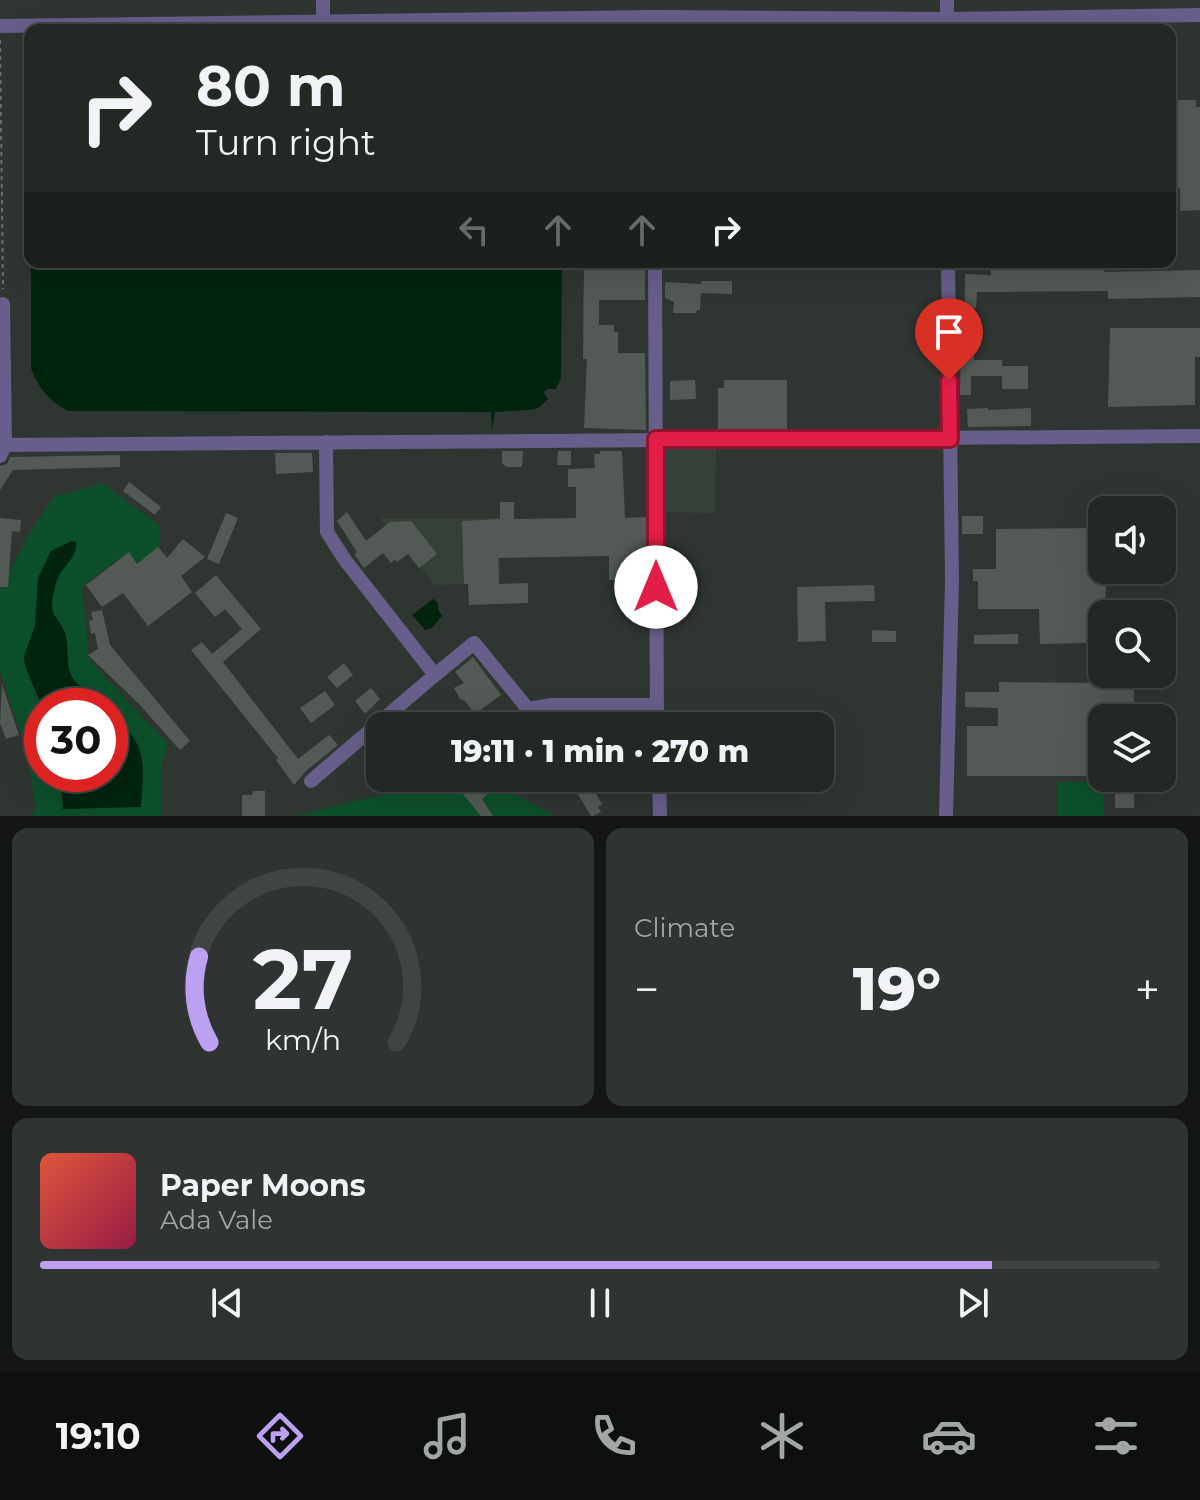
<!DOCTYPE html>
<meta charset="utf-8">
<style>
:root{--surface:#232825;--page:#2f3432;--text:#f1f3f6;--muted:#a3a6a7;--line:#404442;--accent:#bca0f2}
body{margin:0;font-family:Montserrat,sans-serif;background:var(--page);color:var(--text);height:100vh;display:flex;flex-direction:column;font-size:30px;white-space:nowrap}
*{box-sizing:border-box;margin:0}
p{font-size:26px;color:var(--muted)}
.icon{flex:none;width:44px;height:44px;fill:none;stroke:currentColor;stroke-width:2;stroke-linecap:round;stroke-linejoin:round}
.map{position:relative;height:816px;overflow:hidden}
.details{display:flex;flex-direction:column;gap:12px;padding:12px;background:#131614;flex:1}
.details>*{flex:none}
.hud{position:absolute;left:24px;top:24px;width:1152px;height:244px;border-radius:16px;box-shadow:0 8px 32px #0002,0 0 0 2px var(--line);background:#232825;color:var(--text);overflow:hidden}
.fabs{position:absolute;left:1088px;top:496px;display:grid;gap:16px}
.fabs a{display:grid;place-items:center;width:88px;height:88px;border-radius:16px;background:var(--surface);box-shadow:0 8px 32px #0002,0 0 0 2px var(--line);font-size:40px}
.speed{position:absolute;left:24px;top:688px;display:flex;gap:16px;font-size:40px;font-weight:700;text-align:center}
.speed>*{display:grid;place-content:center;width:104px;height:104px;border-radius:50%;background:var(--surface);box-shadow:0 8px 32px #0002,0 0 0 2px var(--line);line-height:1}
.speed .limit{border:12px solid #d22;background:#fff;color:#111}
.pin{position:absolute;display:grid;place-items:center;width:68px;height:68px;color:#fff;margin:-82px -34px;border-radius:50% 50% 50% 0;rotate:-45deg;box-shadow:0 0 8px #0007}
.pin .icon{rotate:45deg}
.me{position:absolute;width:88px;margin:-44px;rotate:0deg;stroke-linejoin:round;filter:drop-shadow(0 0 6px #0008)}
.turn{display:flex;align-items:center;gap:28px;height:168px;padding:0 40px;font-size:36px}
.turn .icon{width:104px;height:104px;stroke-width:2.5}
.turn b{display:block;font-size:56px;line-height:68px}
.lanes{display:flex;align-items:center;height:76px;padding:0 40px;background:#0003;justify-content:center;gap:40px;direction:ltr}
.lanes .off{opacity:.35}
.big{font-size:60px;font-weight:800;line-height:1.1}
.details .card{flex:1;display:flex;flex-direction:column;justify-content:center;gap:12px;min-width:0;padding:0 28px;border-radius:16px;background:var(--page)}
.details .dial{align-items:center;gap:0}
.dial svg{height:208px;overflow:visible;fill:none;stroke:var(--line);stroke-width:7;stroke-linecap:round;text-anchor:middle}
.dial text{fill:var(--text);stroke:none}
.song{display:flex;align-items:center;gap:24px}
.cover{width:96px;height:96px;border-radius:12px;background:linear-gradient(135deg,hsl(10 70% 55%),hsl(340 70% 35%))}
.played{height:8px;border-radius:4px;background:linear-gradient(90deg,var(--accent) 85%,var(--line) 85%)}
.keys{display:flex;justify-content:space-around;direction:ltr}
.heat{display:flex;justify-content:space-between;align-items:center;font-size:44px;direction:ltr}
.details .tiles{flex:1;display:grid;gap:12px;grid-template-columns:1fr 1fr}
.card:last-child{grid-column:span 2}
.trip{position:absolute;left:366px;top:712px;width:468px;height:80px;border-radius:16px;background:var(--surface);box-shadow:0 8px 32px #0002,0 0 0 2px var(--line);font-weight:800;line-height:80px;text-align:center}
.menu{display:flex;height:128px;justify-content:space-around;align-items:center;background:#0e100f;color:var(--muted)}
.menu .icon{width:56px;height:56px}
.menu .selected{color:var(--accent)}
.menu b{font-size:36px;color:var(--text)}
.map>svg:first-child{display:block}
.built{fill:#354138}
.green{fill:#0c4f2b;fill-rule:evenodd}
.water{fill:#00240e}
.building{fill:#535a55}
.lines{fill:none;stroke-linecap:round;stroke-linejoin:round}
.path{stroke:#6a706b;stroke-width:2;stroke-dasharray:4 4;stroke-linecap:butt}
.minor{stroke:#675e8b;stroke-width:14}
.route-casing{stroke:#92132f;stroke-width:20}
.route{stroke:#e11d48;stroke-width:14}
</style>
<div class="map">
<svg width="1200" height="816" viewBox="0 0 1200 816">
<rect width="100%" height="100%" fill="#2f3631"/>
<path class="built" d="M660,447L716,448L715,513L659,512Z
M381,518H500V583L435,585Z"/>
<path class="green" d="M102,483L160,526V565L116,560L82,586L89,660L168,744L161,767V816H31L36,809L27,751L0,671V590L28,536L54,497ZM42,706H110V774H42Z
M450,778H485L555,816H297Z
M1058,782H1104V816H1058Z"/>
<path class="water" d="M31,262H562L561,378L556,389H547L544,393L548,399L538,408L530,410L495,412L492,430L491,412L68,411C48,400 39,389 31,368Z
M72,541L76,542C78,558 62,566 57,580C55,588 50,603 53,611C55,619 63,625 65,633C70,648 64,671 76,682C85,691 96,696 105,706L42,707L25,666L24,656L35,626L38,578L51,551Z
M433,599L438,603V609L442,616L432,628L425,630L412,615Z
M110,712C117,721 126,728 132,736C148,756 142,784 141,807L63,809L60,774H110Z"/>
<path class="building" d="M1170,100H1196V107H1200V210L1180,211V188H1170Z
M584,262H645V300H599V325H614V332H618V353H645L646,430L584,428L587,359H583Z
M991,262H1104V272L1200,270V297L1108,299V291L977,292L976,308H965V274L991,275Z
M701,281H732V294L701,293L700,310H697L696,313H673L674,302L665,298V282L701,284Z
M961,317H973L974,360H1002V366H1028V389H1002V376H971V395H960Z
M1110,328H1200V357H1195V405L1108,407Z
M695,380L696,399L670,400V381Z
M724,380H787V429H718V388H724Z
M988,408V410L1031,408V426L968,427L967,409Z
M502,451H523L522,467H506L502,463Z
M558,451H571V465H557Z
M600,451H622L625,518L646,517V580H609V556L498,558L499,584L528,583V603L469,605L468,584H464L462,521L500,519V502H514V519L576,518V487H568V469L595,468L594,454H600Z
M275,453H312L313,472L276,474Z
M120,455V467L13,470L0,490V466L7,464L10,457Z
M129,482L161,507L155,515L123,491Z
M347,512L366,541L390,522L411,521L437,554L419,568L408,554L397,562L395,559L391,563L383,553L364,568L354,554L357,552L337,521Z
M226,513L238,518L219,564L207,559Z
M962,516H983V534H962Z
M0,518L21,520L20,532L12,531L8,587H0Z
M1102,528V570H1106V581L1105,608H1102V656H1087V643L1040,644L1039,609H978V581H973V569H996V529Z
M183,539L205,557L181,576L192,592L148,626L123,593L102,607L86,585L129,552L137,564L158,547L167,558Z
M216,575L261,629L223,662L298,759L329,735L338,745L306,771L294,785L276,760L278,758L191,650L202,642L212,654L242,629L225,609L215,617L195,593Z
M874,585L875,601L825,602L826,641L798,642L797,587Z
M102,610L110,645L190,741L180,750L138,703L88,655L98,649L95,633L91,634L89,621L93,620L91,612Z
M872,630L896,631V642H872Z
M1018,634V644H974V635Z
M473,657L501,695L475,714L464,700L460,699L454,688L464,683L455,672Z
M344,663L353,675L337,688L327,677Z
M999,682L1106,683V688H1134V718H1101V776H967V726H998V708L965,707V692H999Z
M2,684L19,735L6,739L0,723Z
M371,688L380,699L365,714L355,701Z
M325,691L335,705L311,723L300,708Z
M510,778H524L520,793L507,790Z
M1115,778H1134V808H1115Z
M471,779L475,784L482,779L491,791L482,799L493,816H481L463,794L460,788Z
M588,781L602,804L598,807L601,812L593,816H591L575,789Z
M253,791H265V816H242V795H252Z"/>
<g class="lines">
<path class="path" d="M0,40L3,289"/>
<path class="minor" d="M323,20V0
M0,26L655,17L947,19L1200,15
M947,30V0
M655,262L657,726
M326,442L327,532L345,560L435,675L474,643L528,709L552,705H657
M0,445L1200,436
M0,456L5,445L3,304
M525,726L533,717L528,709
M659,778L660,816
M311,781L435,675
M946,816L952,580L948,262"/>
</g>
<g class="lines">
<g class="route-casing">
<path id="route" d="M656,587V439H950L949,380"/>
</g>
<use href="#route" class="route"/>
</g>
</svg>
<div class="fabs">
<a><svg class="icon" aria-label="sound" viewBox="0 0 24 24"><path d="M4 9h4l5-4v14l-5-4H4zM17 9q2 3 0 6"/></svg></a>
<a><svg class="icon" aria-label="search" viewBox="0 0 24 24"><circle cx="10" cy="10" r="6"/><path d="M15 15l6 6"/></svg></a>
<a><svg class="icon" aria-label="layers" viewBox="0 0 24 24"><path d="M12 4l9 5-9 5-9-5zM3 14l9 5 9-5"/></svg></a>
</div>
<div class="speed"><div class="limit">30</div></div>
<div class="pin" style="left:949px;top:380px;background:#d93025"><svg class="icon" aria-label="arrive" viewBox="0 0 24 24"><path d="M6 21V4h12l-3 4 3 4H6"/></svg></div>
<svg class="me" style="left:656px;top:587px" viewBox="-20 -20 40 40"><circle r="19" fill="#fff"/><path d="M0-13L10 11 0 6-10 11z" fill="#e11d48"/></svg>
<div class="trip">19:11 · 1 min · 270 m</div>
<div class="hud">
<div class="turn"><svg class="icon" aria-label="right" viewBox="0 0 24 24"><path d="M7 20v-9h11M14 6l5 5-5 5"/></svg><div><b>80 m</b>Turn right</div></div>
<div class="lanes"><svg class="icon off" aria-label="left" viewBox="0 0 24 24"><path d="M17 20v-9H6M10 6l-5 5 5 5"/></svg><svg class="icon off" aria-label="ahead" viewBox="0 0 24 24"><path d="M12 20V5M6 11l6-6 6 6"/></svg><svg class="icon off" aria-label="ahead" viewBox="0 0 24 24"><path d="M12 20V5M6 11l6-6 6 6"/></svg><svg class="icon" aria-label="right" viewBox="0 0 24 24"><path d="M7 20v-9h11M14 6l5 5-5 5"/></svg></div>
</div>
</div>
<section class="details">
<div class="tiles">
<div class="card dial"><svg viewBox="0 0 100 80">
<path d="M14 69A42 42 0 1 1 86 69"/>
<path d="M14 69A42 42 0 0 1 10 36" stroke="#bca0f2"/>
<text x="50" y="56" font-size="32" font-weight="700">27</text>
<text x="50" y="72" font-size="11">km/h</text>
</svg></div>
<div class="card"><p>Climate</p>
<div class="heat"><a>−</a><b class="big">19°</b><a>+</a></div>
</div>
<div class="card">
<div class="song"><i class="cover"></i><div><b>Paper Moons</b><p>Ada Vale</p></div></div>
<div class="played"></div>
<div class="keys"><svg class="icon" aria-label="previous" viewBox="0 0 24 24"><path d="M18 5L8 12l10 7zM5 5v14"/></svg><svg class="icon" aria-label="pause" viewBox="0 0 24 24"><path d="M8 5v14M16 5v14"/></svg><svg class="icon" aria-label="next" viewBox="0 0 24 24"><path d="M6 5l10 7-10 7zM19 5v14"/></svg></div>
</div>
</div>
</section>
<nav class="menu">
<b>19:10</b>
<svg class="icon selected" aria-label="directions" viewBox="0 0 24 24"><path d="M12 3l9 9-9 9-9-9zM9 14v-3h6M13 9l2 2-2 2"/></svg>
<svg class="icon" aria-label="music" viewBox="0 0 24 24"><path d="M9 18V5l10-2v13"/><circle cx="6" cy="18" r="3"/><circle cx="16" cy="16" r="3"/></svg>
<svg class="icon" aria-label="phone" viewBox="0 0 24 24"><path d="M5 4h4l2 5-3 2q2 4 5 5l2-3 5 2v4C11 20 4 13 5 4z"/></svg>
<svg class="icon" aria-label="climate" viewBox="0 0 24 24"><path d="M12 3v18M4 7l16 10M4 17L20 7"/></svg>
<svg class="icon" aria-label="car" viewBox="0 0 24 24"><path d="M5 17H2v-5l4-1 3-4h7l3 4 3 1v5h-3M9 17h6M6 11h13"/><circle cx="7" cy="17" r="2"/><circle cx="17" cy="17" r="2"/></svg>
<svg class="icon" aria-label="filters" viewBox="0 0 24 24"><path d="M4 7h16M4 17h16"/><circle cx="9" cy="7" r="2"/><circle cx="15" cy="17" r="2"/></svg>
</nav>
